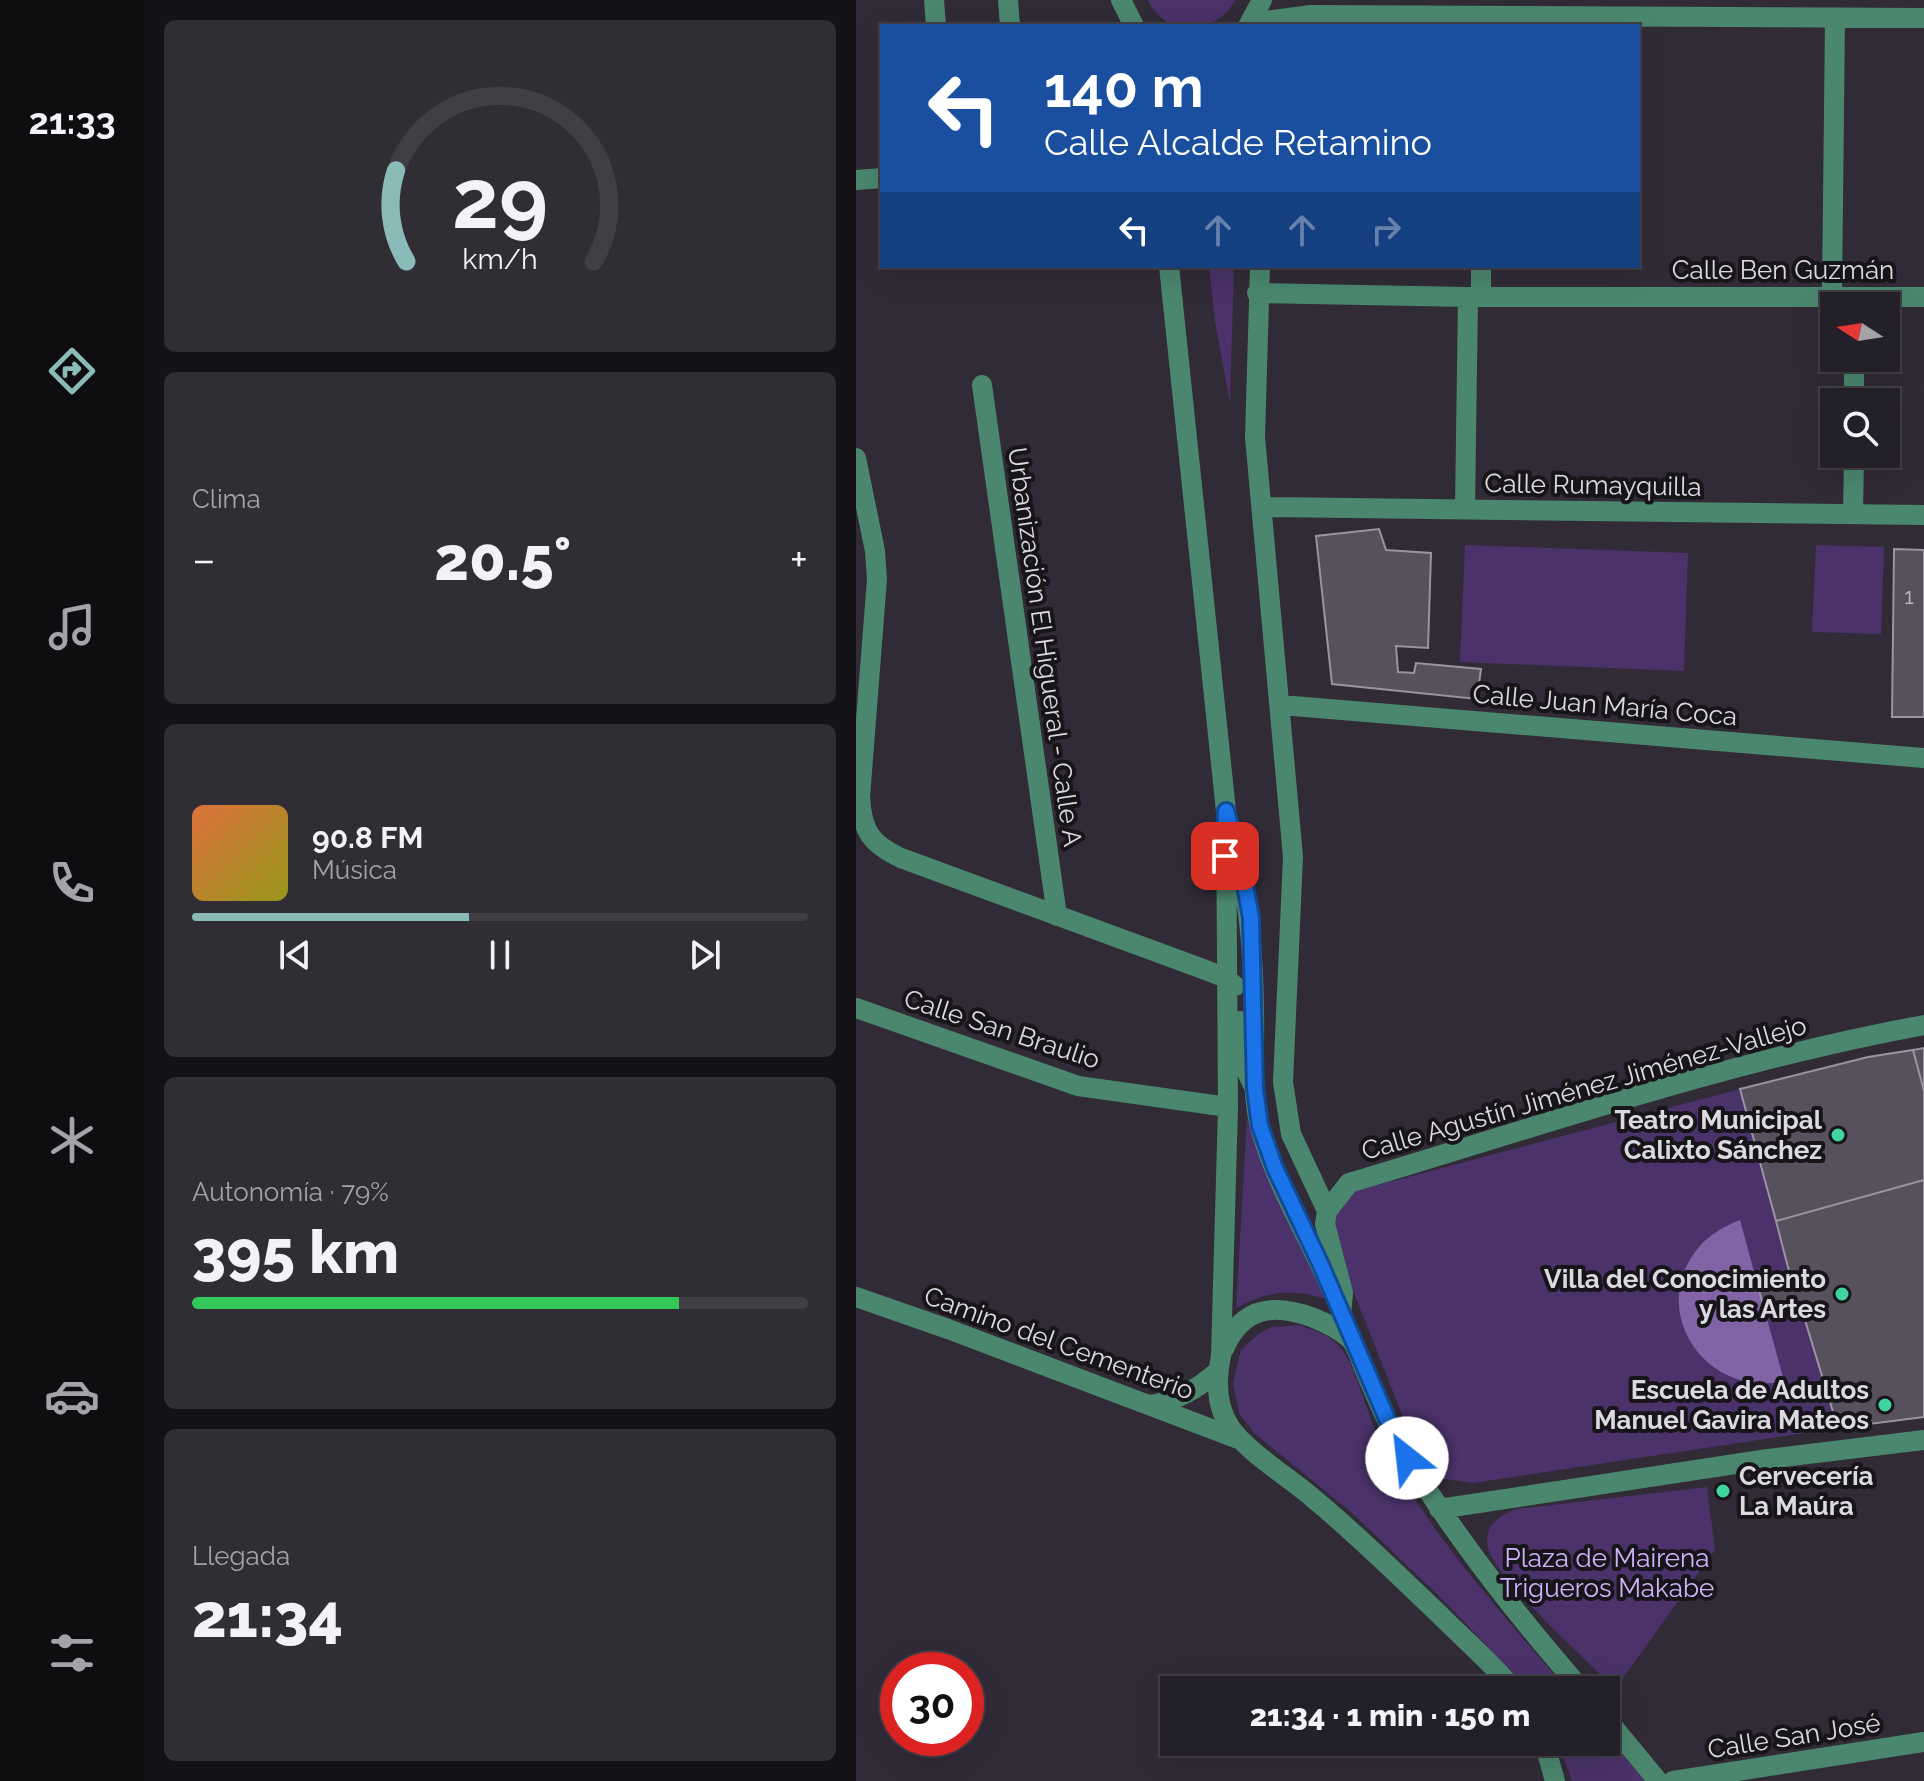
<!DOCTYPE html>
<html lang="es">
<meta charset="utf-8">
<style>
:root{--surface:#242029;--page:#302d35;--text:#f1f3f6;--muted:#a3a3a8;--line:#413e46;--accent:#8bbbb9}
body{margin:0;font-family:Raleway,sans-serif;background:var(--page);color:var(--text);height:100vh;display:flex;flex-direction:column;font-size:30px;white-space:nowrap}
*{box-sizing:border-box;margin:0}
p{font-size:26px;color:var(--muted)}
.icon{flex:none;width:44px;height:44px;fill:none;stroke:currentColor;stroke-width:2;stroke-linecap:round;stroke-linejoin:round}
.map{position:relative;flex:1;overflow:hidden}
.side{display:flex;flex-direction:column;gap:20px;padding:20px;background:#141217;width:712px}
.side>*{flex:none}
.hud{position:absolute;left:24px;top:24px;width:760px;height:244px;border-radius:0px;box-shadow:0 8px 32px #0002,0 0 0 2px var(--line);background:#1a4fa0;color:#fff;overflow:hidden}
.needle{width:52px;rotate:282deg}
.buttons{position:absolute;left:964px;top:292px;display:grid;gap:16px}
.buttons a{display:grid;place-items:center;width:80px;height:80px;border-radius:0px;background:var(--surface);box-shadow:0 8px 32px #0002,0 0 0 2px var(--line);font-size:40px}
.speed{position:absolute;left:24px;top:1652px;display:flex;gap:16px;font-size:40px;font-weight:700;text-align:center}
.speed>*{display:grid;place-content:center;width:104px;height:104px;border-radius:50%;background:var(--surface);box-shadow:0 8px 32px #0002,0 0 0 2px var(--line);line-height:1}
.speed .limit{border:12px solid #d22;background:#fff;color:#111}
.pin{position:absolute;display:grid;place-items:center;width:68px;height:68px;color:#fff;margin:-34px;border-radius:16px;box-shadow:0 4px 12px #0006}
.me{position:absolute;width:88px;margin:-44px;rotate:331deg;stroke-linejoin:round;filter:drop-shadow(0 0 6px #0008)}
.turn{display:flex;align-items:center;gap:28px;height:168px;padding:0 32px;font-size:36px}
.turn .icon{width:104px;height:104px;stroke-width:2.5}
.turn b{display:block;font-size:56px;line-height:68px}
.lanes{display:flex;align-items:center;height:76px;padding:0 32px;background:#0003;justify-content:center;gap:40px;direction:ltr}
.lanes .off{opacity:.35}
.big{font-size:60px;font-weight:800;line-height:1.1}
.side .widget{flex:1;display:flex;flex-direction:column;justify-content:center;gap:12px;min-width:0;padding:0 28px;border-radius:12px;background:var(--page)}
.side .dial{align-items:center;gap:0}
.dial svg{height:208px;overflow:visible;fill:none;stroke:var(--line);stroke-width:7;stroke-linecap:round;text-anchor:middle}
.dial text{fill:var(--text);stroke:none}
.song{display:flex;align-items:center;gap:24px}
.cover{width:96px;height:96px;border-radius:12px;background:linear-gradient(135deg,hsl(20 70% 55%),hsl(60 70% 35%))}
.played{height:8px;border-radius:4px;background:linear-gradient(90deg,var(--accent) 45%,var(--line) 45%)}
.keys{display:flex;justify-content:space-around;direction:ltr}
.heat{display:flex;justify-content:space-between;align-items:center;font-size:44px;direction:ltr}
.charge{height:12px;border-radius:6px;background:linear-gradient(90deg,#34c759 79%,var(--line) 0)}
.trip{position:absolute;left:304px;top:1676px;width:460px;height:80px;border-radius:0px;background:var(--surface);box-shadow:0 8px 32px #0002,0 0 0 2px var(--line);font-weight:800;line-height:80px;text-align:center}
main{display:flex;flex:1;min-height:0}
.tabs{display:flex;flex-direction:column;width:144px;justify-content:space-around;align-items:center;background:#0e0d10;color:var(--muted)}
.tabs .icon{width:56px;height:56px}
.tabs .on{color:var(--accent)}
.tabs b{font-size:36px;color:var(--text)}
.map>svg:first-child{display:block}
.green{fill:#4b326a}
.water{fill:#8064a6}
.building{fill:#56515d;stroke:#9a94a2;stroke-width:2}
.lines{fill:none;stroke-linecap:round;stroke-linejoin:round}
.minor{stroke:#4b876e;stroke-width:20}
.route-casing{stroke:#114b97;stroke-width:20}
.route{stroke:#1a73e8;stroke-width:14}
.poi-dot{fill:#41d4a1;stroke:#17151a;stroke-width:3}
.labels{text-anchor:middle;stroke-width:8;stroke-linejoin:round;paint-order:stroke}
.number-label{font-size:22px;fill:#bab7c0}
.street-label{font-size:26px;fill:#dcd9e1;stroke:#17151a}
.poi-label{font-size:26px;font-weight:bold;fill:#dcd9e1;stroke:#17151a;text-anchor:end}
.park-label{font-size:26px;fill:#d1b3fd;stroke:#17151a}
</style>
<main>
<nav class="tabs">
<b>21:33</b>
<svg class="icon on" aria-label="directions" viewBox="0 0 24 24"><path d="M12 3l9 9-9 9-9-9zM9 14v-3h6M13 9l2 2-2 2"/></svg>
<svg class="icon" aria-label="music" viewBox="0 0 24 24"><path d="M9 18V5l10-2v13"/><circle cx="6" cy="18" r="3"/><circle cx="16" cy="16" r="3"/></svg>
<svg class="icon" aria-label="phone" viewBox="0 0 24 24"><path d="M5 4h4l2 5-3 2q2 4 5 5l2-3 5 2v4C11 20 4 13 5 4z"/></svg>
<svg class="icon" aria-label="climate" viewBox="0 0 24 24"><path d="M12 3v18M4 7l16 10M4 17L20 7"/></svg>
<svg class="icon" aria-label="car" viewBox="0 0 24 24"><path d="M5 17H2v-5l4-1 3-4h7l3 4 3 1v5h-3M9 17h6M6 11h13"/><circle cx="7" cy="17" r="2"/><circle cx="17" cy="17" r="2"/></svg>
<svg class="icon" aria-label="filters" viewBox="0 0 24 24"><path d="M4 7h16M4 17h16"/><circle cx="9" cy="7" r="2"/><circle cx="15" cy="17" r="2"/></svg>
</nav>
<section class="side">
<div class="widget dial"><svg viewBox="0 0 100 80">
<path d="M14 69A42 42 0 1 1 86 69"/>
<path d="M14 69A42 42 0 0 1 10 34" stroke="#8bbbb9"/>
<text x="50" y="56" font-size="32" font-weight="700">29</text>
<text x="50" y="72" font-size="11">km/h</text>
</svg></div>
<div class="widget"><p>Clima</p>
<div class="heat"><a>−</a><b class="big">20.5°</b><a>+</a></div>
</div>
<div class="widget">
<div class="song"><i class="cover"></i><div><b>90.8 FM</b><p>Música</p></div></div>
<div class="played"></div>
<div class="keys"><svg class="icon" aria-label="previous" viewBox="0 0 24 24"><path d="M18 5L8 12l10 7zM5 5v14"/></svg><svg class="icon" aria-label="pause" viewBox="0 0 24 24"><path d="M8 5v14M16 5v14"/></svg><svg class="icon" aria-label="next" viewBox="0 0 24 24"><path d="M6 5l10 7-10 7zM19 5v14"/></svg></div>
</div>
<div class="widget"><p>Autonomía · 79%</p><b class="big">395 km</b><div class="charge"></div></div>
<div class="widget"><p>Llegada</p><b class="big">21:34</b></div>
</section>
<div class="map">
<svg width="1068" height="1781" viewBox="0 0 1068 1781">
<rect width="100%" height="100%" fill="#302b37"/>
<path class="green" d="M292,0H379C362,35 308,38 292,0Z
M353,266H378L374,403L359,322Z
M609,545L832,553L828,671L604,662Z
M960,545L1028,547L1025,634L956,632Z
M884,1089L934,1275L902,1284L909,1313L944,1304L982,1428L617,1483L582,1478L571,1467L551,1427L485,1260L478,1218L499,1191Z
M391,1118L400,1147L470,1299C435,1288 412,1291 380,1308Z
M443,1325C457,1330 475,1335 485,1348C503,1372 511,1416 525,1443C574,1534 645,1613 712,1690H670L662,1678L585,1598L496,1513L398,1433L383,1413L377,1383L385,1350L402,1334L416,1327Z
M851,1487L859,1550L759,1689C733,1662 640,1579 632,1548C627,1527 642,1515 661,1509Z
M750,1734L789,1781H716L702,1742H750Z"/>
<path class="water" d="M884,1220L928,1381C849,1399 790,1309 843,1247C854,1234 869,1226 884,1220Z"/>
<path class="building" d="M523,529L530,550L575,553L572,648L540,646L542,672L558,673L560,663L625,669L621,699L476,684L460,536Z
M1038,549L1068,550V717H1036Z
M1068,1048V1091L1057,1050Z
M1057,1050L1068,1091V1180L920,1221L884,1089L1012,1057Z
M1068,1180V1417L982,1428L944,1304L910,1314L901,1284L934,1275L920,1221Z"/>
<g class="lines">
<path class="minor" d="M78,0L80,26
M152,0L154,26
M265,0L278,26
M394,23L455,15L1068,18
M392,26L406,0
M0,180L26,178
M313,266L370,811L372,1107L365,1356C360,1380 360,1406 374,1427C391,1452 434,1478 458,1499C504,1537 546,1579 589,1620C612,1643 638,1665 658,1690
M404,266L399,437L437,857L427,1082L435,1134L471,1211
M401,293L612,297H1068
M976,295L979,18
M625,297V266
M126,385L201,916
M998,402V358
M0,458L19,551L21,579L4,797C6,831 15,844 45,858L347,969L370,978L379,986
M406,507L1068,515
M609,509L612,297
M997,515L998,454
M425,705L1068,758
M375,831C393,892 397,948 398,1011C399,1049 395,1090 404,1127C419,1183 452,1235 475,1289
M0,1008L222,1086L372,1107
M384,1021L386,1062L399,1089
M0,1297L92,1329L382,1439
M485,1314L487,1293L469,1224L471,1211L493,1183C684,1126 872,1061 1068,1025
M368,1349C386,1306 418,1303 458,1318C470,1323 486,1331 495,1340C501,1347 504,1359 508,1368C520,1396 531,1424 547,1451C599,1537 660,1614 726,1690
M293,1405C322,1401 341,1389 362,1371
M583,1509L912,1459L1068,1440
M750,1718L802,1781
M688,1742L699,1781
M817,1781L1068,1742"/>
</g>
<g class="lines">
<g class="route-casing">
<path id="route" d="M369,856L370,811L385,864L395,918L399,1089L404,1126L419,1168L464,1263L538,1435L551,1458"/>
</g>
<use href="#route" class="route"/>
</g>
<g class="poi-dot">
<circle cx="982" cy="1135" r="8"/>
<circle cx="986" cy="1294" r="8"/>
<circle cx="1029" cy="1405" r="8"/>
<circle cx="867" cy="1491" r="8"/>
</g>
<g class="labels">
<g class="number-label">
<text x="1053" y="604">1</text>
</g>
<g class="street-label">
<text x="927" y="279">Calle Ben Guzmán</text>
<text transform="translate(737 485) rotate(1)" y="9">Calle Rumayquilla</text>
<text transform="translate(189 647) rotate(82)" y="9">Urbanización El Higueral - Calle A</text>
<text transform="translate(749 705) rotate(5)" y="9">Calle Juan María Coca</text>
<text transform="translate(146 1029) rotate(18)" y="9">Calle San Braulio</text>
<text transform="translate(728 1088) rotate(-16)" y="9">Calle Agustín Jiménez Jiménez-Vallejo</text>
<text transform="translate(203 1343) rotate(20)" y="9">Camino del Cementerio</text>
<text transform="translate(938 1736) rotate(-9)" y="9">Calle San José</text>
</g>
<g class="poi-label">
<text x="966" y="1129">Teatro Municipal<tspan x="966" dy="30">Calixto Sánchez</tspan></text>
<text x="970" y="1288">Villa del Conocimiento<tspan x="970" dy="30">y las Artes</tspan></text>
<text x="1013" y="1399">Escuela de Adultos<tspan x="1013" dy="30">Manuel Gavira Mateos</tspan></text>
<text x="883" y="1485" text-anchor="start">Cervecería<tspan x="883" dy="30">La Maúra</tspan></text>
</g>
<g class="park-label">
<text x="751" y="1567">Plaza de Mairena<tspan x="751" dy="30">Trigueros Makabe</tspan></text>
</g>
</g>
</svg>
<div class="buttons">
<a><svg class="needle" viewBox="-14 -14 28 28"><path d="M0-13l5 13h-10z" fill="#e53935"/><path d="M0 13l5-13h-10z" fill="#a3a3a8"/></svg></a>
<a><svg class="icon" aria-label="search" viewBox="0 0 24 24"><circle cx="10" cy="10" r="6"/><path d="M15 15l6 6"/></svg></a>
</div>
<div class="speed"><div class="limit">30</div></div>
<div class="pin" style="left:369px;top:856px;background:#d93025"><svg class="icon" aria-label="arrive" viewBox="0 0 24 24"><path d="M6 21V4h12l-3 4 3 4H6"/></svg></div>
<svg class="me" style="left:551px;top:1458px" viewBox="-20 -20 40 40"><circle r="19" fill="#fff"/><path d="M0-13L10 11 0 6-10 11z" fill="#1a73e8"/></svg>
<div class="trip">21:34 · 1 min · 150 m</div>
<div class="hud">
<div class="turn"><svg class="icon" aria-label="left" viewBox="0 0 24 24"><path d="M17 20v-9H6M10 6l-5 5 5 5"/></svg><div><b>140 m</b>Calle Alcalde Retamino</div></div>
<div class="lanes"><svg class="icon" aria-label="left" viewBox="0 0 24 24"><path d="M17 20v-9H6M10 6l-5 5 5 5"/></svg><svg class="icon off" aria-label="ahead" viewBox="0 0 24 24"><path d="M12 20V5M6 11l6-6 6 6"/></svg><svg class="icon off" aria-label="ahead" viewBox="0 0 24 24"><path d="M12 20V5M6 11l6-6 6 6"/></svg><svg class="icon off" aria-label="right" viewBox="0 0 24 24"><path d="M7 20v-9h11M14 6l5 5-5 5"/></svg></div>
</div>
</div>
</main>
